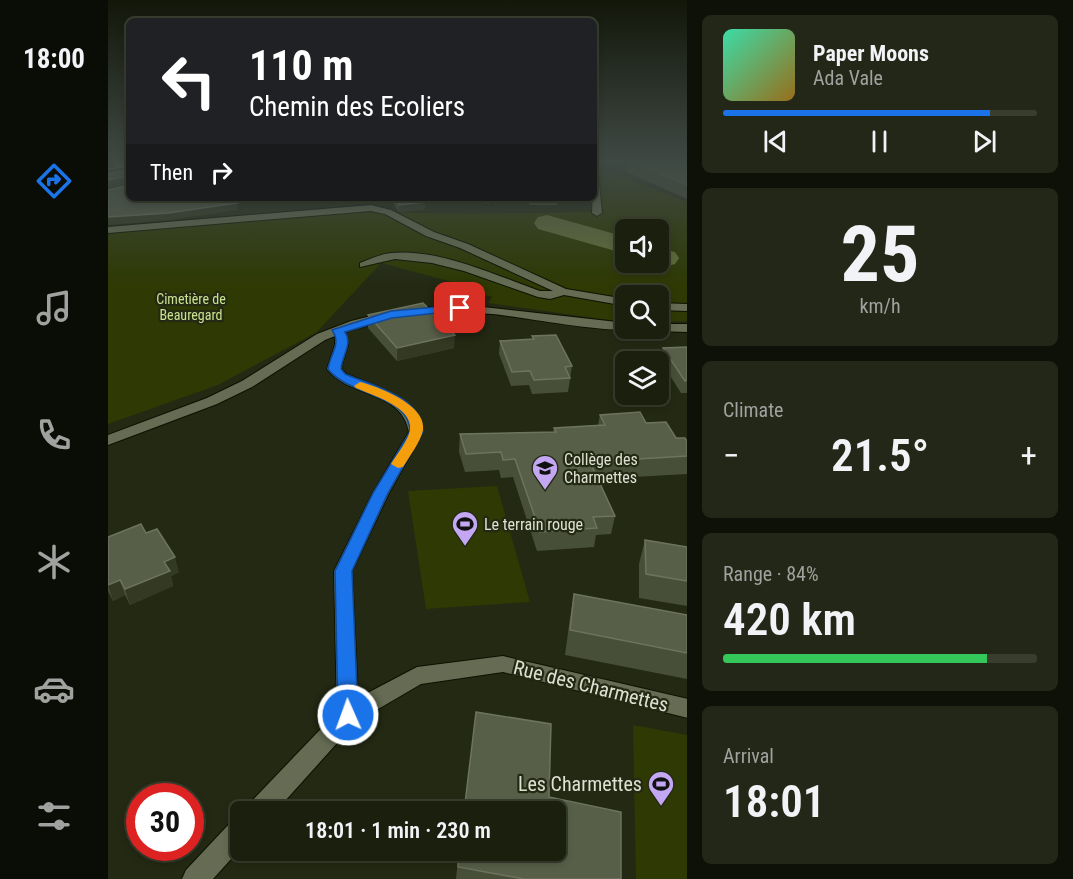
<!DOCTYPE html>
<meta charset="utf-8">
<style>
:root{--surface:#1a1f0e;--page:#232717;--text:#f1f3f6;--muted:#9fa29e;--line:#383d2e;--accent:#1a73e8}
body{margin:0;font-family:"Roboto Condensed",sans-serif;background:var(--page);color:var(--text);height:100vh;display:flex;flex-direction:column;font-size:22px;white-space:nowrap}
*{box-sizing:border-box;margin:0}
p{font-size:20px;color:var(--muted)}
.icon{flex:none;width:33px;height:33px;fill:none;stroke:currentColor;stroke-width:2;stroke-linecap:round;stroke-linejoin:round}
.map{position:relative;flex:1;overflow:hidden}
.sheet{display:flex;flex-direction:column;gap:15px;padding:15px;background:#0e1108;width:386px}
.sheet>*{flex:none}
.hud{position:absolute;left:18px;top:18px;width:471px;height:183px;border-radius:9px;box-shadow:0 3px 9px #0003,0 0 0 2px var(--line);background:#202124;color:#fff;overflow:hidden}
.tools{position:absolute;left:507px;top:219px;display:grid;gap:12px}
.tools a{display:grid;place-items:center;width:54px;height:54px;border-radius:9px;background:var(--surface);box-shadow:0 3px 9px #0003,0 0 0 2px var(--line);font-size:30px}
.speed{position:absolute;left:18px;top:783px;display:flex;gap:12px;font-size:30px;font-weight:700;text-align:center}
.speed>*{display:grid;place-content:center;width:78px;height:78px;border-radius:50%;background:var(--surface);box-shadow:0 3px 9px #0003,0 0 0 2px var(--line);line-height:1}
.speed .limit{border:9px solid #d22;background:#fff;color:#111}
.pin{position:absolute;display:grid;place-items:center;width:51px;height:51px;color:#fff;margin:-26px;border-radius:12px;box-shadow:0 3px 9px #0006}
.me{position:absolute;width:66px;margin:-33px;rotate:358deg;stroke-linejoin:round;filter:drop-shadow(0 0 4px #0008)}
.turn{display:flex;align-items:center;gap:21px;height:126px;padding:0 24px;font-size:27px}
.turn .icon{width:78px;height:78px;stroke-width:2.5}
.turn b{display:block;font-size:42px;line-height:51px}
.then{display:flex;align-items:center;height:57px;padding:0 24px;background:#0003;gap:12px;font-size:22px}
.big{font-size:45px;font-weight:600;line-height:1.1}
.sheet .card{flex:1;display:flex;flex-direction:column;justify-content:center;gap:9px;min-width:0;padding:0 21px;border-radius:9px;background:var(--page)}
.sheet .dial{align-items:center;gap:0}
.dial b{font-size:78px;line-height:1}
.song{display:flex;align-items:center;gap:18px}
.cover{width:72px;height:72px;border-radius:9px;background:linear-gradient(135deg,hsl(160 70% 55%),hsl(40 70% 35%))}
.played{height:6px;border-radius:3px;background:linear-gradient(90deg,var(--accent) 85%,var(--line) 85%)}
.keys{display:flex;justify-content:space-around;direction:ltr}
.heat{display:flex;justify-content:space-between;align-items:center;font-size:33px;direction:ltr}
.charge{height:9px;border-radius:4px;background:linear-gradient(90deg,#34c759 84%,var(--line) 0)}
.trip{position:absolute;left:122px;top:801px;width:336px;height:60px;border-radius:9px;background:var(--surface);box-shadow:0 3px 9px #0003,0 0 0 2px var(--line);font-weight:600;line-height:60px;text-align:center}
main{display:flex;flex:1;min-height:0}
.tabs{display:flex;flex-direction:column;width:108px;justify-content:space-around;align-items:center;background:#0a0c06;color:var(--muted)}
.tabs .icon{width:42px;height:42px}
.tabs .selected{color:var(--accent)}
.tabs b{font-size:27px;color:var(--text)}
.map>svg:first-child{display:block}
.green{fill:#2e3904;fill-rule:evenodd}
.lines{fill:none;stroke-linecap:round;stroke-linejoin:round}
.river{fill:#62703a;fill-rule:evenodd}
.minor-casing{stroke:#0c1100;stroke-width:2}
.minor{fill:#656c53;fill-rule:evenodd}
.rail-casing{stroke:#aaaf9f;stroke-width:4.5}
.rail{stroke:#232913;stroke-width:3;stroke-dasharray:8;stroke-linecap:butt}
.wall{fill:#484f39}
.shaded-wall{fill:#333923}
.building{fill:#585f49;stroke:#6d735f;stroke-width:1.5}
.route{fill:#1a73e8;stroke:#114b97;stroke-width:1.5}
.slow{fill:#f59e0b}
.labels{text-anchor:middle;stroke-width:4.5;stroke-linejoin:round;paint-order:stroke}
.far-park-label{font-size:14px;fill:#cbe290;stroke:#232913}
.poi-label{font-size:16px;fill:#dde1d3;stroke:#232913;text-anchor:start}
.near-street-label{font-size:20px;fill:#dde1d3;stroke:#232913}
.near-poi-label{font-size:20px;fill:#dde1d3;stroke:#232913;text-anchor:end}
</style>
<main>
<nav class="tabs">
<b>18:00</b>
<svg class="icon selected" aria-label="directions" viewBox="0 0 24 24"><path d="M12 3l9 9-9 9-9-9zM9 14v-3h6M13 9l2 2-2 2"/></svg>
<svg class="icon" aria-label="music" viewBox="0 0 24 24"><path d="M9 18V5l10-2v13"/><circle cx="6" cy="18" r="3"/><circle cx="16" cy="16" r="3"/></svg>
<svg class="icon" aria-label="phone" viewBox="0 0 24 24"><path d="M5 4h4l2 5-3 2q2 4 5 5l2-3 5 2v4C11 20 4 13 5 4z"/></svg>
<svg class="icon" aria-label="climate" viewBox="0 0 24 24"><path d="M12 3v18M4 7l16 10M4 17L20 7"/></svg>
<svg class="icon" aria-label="car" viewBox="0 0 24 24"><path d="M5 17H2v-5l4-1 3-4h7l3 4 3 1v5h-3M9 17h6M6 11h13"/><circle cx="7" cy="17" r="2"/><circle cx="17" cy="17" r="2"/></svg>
<svg class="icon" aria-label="filters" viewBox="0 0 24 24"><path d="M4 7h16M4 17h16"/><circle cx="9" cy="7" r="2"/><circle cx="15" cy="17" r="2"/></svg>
</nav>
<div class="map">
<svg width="580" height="879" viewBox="0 0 580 879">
<rect width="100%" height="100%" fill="#232913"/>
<path class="green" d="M496,169L579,202V321L551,322L550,296H518L517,322H515L380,303L384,297L377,295L338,294L344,282L273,263L209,332L110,385L0,424V232L243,212L362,214L486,212ZM518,230H550V262H518Z
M389,486L422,602L318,609L300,491Z
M525,725L579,735V879H528Z"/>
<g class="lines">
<path class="river" d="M439,215L518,237V254L430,229L426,223L430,217Z
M550,248L567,252L571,258L567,264L557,267L542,262H550Z"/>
<g class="minor-casing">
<path id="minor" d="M486,170L490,173L494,213L489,216L484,213Z
M374,198H384L387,202L379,204Z
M263,205L283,210L326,232L360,244L458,289L518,299V306L456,295L442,299L430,297L356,271L324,263L287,259L252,267V263C262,259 273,254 283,253C330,248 389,276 432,291H445L352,248L318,236L277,214L263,211L0,233V227Z
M550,303L580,304V311L550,310Z
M357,305L518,323V328H523C509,335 408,316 384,314C357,312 332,315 305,315C300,315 301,315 297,312L303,308Z
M279,312L285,316L283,319L237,332L240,345L233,368L238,374C268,387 309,395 315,432L281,493L244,571L250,698L309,667L395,656L580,699V718L395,672L313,684L248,722L167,812H138L141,804L229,712L226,571L265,493L301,432C294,390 241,398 219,369L227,345V336L217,340L144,387L109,404L0,445V435L99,398L134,381L209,334L243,321Z
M550,324H580V332L546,331L544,328H550Z
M132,819V849L105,879H74L78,870L123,822Z"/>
</g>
<use href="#minor" class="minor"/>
<g class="rail-casing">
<path id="rail" d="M0,167L21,164"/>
</g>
<use href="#rail" class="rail"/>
</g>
<path class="wall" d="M520,162H579V199L519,172Z
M282,198H316L317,209L291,212Z
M418,198H449V205H422Z
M260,315L346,348L289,361L260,328Z
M424,336L464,366L460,392L424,394L421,385L403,386L391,354L392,341L424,339Z
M579,347V393H573L552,360L555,348Z
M492,415L538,423L568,438L579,441V474L490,479L507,516L503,534L488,535L486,547L429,551L405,477L393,478L391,470L357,472L351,452L352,434L445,432L446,428L490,425Z
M38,533L71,572L63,576L65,586L22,605L17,595L5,601L0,591V537Z
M537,540L579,547V606L531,598V564Z
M466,594L579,615V679L457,655L462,618Z
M351,850L513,879H348Z"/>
<path class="shaded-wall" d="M19,176L21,183L0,187V180Z
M317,202V209L291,212V205Z
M129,203L130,210L61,220L0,225V217Z
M347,335L346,348L289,361V348Z
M67,557L71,572L63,576L65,586L22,605L17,589L56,562Z
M12,580L17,595L5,601L0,585Z"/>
<path class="building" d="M525,162H579V185Z
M21,170V178L19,176L0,180V173Z
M21,185V198H124L129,203L60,213L0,217V190Z
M287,198H316L317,202L291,205Z
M315,303L347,335L289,348L260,315Z
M448,335L464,366L457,367L462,378L426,380L422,371L404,372L392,341L426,339L424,336Z
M579,347V380L577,381L555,348Z
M532,412L538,423L558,422L568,438H577L579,441V456L482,462L507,516L485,517L489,528L432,532L407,459L395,460L393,452L358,454L352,434L448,432L446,428L497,425L492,415Z
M33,524L38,533L49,529L67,557L56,562L62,571L17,589L12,580L0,585V537Z
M537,540L579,547V581L538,574Z
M466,594L579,615V653L462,630Z
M368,712L443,724L441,797L513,812V879H416L350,867L351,850H447V812H356Z"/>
<linearGradient id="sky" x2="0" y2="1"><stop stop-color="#13170a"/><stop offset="0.57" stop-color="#3f4944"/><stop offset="1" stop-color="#3f4944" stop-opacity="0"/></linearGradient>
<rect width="580" height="285" fill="url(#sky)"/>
<path class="route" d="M352,305L356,306V310L284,318L237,332C245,344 234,355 233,369L237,374C263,385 315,397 315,432L280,493L244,571L250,715L247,722L240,724L233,722L230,715L227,571L265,493L302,432C303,395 239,395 220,369C222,354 234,344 224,330L283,311Z"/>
<path class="slow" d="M252,382C271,387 319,405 315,430C313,441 301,457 295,467L290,468L283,464C289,454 300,441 302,430C306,407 263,395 248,388L246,386Z"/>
<defs>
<g id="school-pin" transform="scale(1.35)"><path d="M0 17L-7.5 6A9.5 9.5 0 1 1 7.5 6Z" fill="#c3a7f2" stroke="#232913"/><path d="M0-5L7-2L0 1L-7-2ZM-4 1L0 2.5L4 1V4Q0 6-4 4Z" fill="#111"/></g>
<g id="stadium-pin" transform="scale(1.35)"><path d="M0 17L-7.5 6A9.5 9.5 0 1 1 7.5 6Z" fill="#c3a7f2" stroke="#232913"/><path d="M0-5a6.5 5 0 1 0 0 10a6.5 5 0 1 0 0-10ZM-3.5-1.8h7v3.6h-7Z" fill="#111"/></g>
</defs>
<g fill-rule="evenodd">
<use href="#school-pin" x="437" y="468"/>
<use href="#stadium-pin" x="357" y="524"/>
<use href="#stadium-pin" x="553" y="784"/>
</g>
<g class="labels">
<g class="far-park-label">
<text x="83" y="304">Cimetière de<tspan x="83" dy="16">Beauregard</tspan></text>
</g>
<g class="poi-label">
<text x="456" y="465">Collège des<tspan x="456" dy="18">Charmettes</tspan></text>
<text x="376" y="530">Le terrain rouge</text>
</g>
<g class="near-street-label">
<text transform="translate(483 686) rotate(14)" y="7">Rue des Charmettes</text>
</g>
<g class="near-poi-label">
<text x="534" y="791">Les Charmettes</text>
</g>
</g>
</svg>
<div class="tools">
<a><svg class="icon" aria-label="sound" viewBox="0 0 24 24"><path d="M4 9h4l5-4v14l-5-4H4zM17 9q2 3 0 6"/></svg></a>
<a><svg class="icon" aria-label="search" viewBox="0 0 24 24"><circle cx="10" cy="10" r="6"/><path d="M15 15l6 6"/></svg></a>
<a><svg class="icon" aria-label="layers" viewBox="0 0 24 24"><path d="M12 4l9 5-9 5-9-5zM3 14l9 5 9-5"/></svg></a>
</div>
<div class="speed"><div class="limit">30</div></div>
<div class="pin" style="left:352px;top:308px;background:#d93025"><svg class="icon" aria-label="arrive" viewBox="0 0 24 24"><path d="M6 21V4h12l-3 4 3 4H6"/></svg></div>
<svg class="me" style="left:240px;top:715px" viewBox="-20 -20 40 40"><circle r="17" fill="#1a73e8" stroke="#fff" stroke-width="3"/><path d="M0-11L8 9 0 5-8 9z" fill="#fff"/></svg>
<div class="trip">18:01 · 1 min · 230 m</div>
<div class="hud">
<div class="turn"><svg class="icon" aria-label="left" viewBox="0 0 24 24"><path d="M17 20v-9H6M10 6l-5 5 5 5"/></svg><div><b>110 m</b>Chemin des Ecoliers</div></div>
<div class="then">Then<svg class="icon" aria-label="right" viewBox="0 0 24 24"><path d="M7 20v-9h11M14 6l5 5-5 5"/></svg></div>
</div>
</div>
<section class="sheet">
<div class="card">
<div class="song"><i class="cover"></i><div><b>Paper Moons</b><p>Ada Vale</p></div></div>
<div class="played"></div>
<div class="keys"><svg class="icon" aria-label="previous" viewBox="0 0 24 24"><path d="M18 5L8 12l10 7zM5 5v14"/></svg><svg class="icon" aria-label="pause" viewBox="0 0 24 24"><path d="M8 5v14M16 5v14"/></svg><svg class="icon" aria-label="next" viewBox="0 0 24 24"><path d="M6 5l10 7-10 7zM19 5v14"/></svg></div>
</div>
<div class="card dial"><b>25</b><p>km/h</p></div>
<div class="card"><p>Climate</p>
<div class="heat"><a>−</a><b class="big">21.5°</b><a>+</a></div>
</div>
<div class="card"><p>Range · 84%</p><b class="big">420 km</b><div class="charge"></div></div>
<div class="card"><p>Arrival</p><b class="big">18:01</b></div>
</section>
</main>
